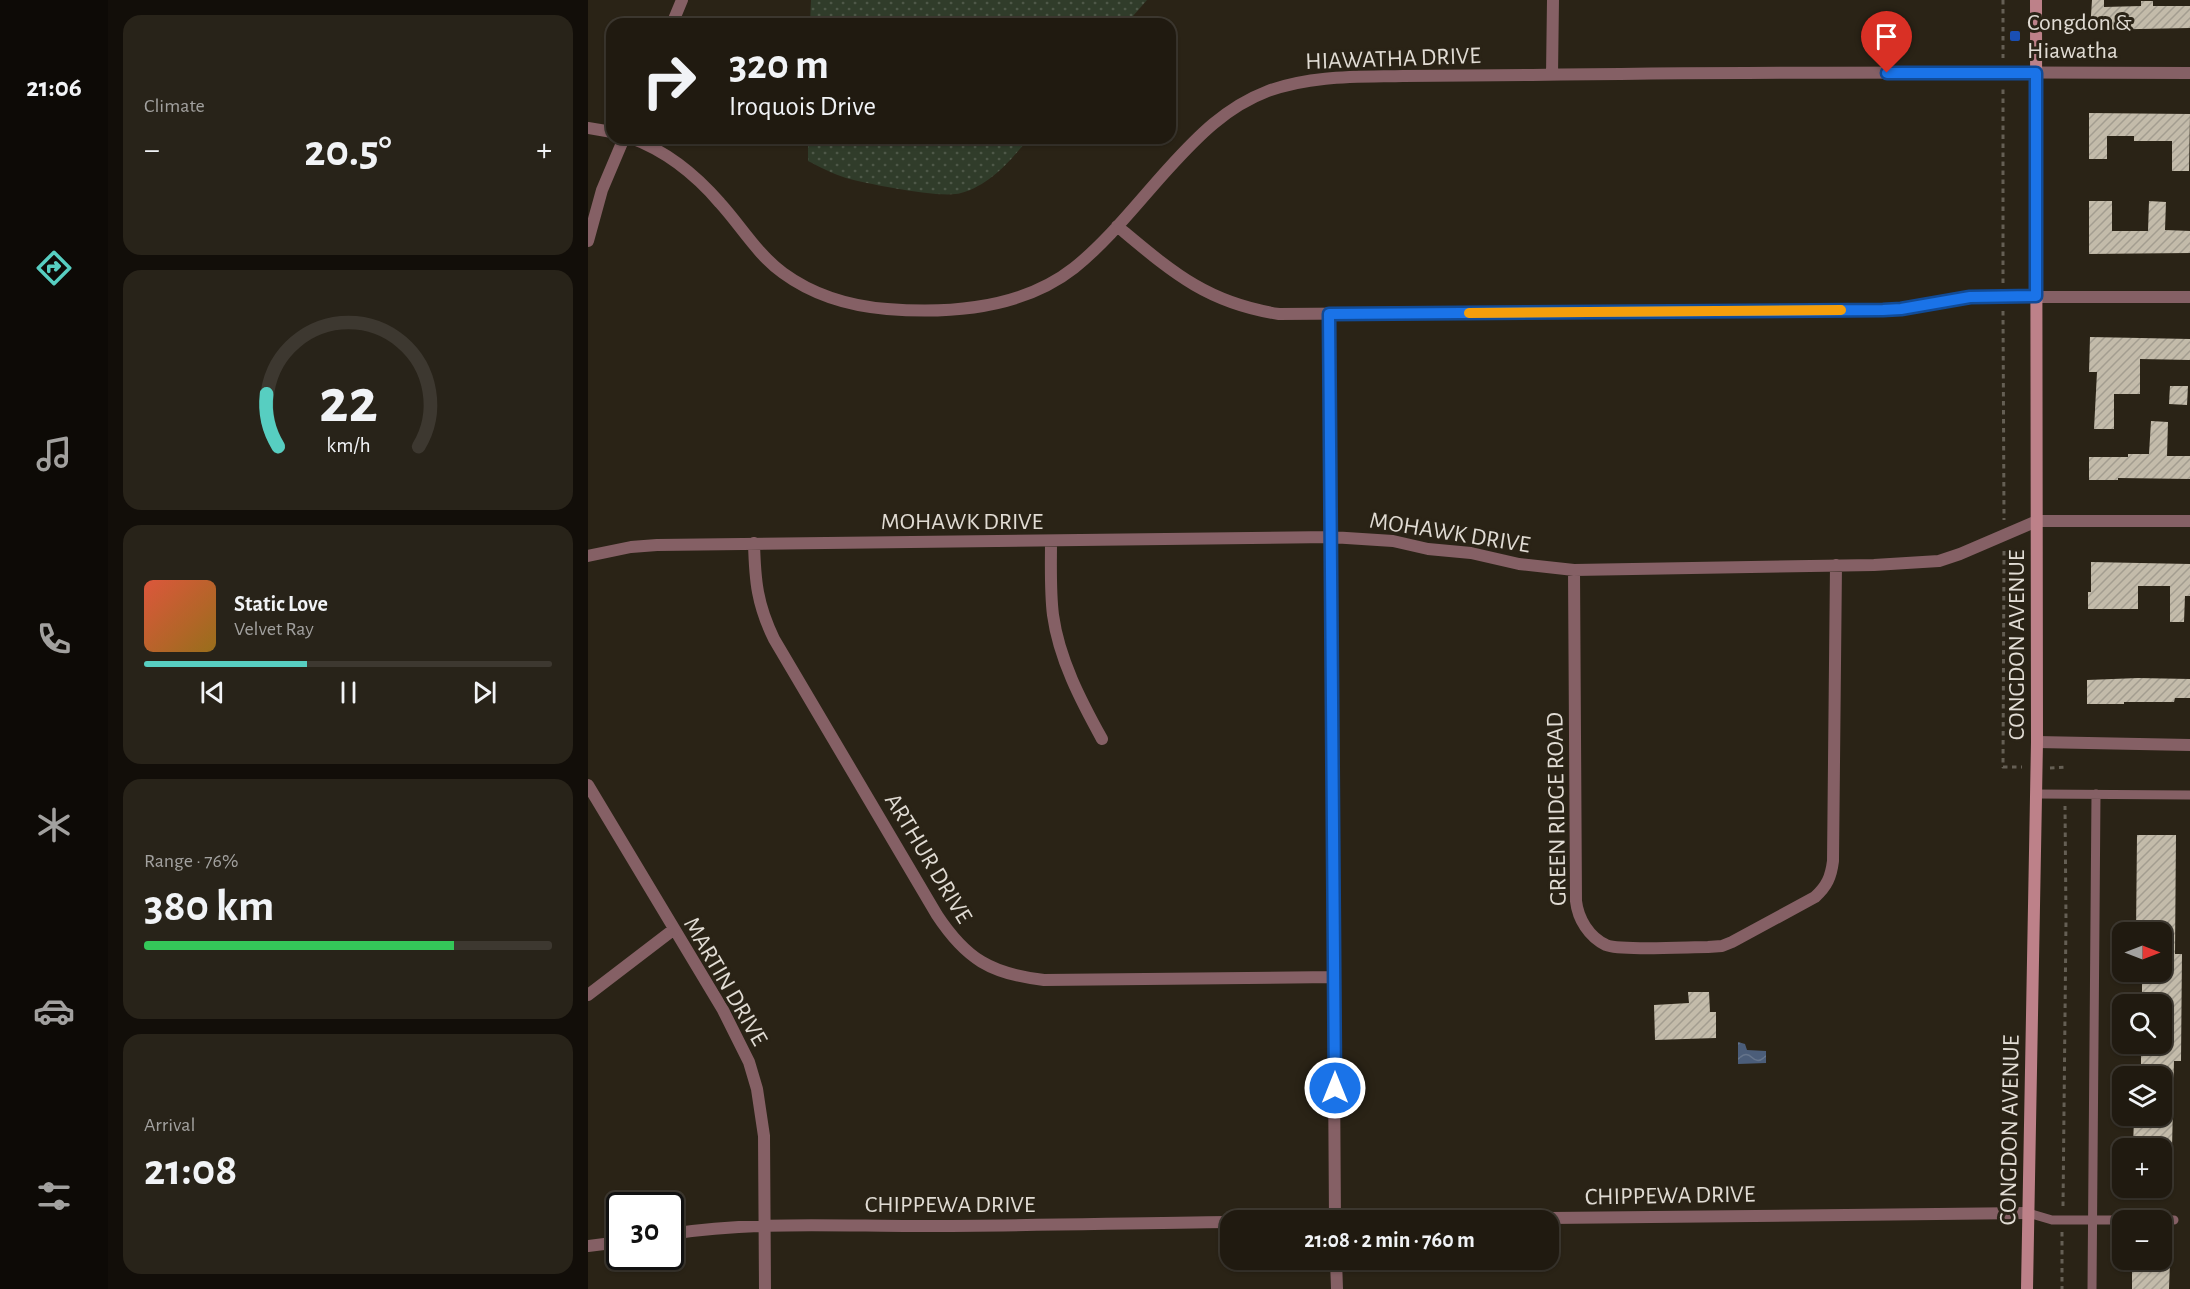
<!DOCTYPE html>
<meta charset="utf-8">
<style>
:root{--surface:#201a10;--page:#282319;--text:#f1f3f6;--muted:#a2a19f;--line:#3d3830;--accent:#57cec1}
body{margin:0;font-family:"Alegreya Sans",sans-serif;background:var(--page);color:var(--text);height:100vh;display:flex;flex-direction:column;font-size:22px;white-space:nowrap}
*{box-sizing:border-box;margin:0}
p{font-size:20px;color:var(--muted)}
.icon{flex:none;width:33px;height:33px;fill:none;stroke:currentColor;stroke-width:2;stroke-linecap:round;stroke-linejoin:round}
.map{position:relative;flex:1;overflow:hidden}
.details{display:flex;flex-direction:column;gap:15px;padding:15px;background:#120e09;width:480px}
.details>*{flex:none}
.top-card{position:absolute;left:18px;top:18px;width:570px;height:126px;border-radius:18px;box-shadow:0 2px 4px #0004,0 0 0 2px var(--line);background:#201a10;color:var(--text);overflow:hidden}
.needle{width:39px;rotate:90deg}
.tools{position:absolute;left:1524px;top:922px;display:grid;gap:12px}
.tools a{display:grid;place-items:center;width:60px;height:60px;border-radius:12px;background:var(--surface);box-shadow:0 2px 4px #0004,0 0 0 2px var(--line);font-size:30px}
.speed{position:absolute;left:18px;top:1192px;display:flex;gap:12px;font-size:30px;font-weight:700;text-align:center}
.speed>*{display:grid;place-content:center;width:78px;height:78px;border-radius:50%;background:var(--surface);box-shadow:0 2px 4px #0004,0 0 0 2px var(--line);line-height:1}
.speed .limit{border:3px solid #111;border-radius:9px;background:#fff;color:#111}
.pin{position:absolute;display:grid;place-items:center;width:51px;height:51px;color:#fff;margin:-62px -26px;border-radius:50% 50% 50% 0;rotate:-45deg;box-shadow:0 0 6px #0007}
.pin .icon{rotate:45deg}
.me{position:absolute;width:66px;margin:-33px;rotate:0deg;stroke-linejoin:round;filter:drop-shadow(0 0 4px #0008)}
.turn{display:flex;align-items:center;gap:21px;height:126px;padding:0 24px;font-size:27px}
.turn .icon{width:78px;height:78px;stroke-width:2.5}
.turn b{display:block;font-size:42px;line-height:51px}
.big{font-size:45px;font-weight:600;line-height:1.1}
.details .tile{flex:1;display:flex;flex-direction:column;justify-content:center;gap:9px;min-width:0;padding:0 21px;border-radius:18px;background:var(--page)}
.details .dial{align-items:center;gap:0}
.dial svg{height:156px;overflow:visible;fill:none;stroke:var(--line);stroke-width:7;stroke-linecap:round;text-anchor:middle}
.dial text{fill:var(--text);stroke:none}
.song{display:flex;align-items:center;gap:18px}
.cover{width:72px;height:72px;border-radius:9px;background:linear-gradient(135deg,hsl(10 70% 55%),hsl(40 70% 35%))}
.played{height:6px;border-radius:3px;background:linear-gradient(90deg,var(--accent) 40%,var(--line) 40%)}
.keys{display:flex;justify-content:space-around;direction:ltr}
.heat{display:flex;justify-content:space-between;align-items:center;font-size:33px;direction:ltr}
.charge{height:9px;border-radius:4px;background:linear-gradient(90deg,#34c759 76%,var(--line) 0)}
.trip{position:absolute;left:632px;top:1210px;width:339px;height:60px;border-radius:18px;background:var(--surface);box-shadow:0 2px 4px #0004,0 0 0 2px var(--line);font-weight:600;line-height:60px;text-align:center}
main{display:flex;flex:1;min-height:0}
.menu{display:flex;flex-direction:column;width:108px;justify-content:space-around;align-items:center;background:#0d0a06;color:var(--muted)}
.menu .icon{width:42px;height:42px}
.menu .current{color:var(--accent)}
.menu b{font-size:27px;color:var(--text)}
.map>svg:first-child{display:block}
.grass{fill:url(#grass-dots)}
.water{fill:url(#water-waves)}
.building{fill:url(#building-hatch)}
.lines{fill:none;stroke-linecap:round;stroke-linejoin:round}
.path{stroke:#655f54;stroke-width:3;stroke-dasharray:4.5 4.5;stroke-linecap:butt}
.lane{stroke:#856065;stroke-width:9}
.street{stroke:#856065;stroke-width:12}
.secondary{stroke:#bd8189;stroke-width:12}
.route-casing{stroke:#114b97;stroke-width:15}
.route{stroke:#1a73e8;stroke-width:10}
.slow{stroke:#f59e0b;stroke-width:10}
.transit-dot{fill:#1a4fb4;stroke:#2a2316;stroke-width:2}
.labels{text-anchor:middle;stroke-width:6;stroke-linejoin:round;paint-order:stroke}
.poi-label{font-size:24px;fill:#e1dcd4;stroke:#2a2316;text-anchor:start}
.street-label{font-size:24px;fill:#e1dcd4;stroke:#2a2316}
</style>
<main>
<nav class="menu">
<b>21:06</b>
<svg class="icon current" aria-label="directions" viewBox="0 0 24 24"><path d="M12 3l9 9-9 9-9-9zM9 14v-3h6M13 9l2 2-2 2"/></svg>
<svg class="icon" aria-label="music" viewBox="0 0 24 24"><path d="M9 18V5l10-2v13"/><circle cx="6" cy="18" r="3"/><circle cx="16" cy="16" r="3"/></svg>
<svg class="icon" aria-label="phone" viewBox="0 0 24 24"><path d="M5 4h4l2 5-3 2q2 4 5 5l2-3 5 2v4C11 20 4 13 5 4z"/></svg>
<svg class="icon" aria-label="climate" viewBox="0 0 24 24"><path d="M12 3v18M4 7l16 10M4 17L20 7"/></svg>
<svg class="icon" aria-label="car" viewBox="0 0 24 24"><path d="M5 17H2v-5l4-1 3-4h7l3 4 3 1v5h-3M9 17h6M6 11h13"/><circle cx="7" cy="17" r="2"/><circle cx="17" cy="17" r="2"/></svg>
<svg class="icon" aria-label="filters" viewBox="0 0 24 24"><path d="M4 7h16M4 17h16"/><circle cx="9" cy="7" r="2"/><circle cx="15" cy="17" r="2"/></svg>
</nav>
<section class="details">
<div class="tile"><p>Climate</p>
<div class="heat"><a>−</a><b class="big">20.5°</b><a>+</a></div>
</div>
<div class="tile dial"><svg viewBox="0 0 100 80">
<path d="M14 69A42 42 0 1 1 86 69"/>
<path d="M14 69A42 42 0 0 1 8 42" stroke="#57cec1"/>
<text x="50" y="56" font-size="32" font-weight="700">22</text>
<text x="50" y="72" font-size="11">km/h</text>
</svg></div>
<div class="tile">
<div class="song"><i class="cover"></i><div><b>Static Love</b><p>Velvet Ray</p></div></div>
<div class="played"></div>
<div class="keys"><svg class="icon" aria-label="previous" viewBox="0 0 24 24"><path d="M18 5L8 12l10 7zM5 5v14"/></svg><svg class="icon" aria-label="pause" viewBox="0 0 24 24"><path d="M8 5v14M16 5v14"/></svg><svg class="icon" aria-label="next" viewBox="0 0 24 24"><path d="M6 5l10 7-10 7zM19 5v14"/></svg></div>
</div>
<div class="tile"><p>Range · 76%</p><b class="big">380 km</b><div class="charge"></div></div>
<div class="tile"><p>Arrival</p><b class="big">21:08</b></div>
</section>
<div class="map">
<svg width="1602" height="1289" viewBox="0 0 1602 1289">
<defs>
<pattern id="grass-dots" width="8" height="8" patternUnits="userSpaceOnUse" patternTransform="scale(1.5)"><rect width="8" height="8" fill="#303c2a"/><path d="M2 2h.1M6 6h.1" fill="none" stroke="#4e5848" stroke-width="1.8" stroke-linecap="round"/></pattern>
<pattern id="water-waves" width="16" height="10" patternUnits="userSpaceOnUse" patternTransform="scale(1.5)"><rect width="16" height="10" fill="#4b5d79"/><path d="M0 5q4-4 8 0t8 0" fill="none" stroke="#65748b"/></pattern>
<pattern id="building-hatch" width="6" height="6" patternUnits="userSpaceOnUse" patternTransform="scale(1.5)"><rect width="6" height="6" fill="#c3bbaa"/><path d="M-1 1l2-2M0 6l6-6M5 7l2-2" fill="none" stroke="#a39d90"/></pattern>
</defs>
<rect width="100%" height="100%" fill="#2a2316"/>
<path class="grass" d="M223,0H559L538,24H222Z
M220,138H441C423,160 402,185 373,193C353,199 281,184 258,178C245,174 232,167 220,161Z"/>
<path class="water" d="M1150,1042L1157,1044L1159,1050L1178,1051V1063L1150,1064Z"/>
<path class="building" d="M1504,0H1516V7L1553,6V1H1565V6H1602V28L1502,30Z
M1501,113L1602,114L1601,171H1584V141H1546V136H1519V159H1501Z
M1501,201H1524V231H1560L1561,201L1578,202L1577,230L1602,231V253L1501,254Z
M1502,337L1602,339V360L1552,359V394H1526V429H1506L1509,372H1501Z
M1582,386H1600L1599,405L1581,404Z
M1563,421L1580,422L1579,456H1602V479L1530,478V480H1501V457H1540V454H1561Z
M1503,562L1602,564V596H1597L1596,622H1582V586H1550V609H1500V592H1503Z
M1550,678L1602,679V698H1587L1586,702H1536V704H1499V680Z
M1549,835H1588L1587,954H1594L1593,1061H1586L1584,1149H1545L1546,1116H1574V1077H1553V1044H1574V1005H1554V972H1574V933H1548Z
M1100,992H1121L1122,1012H1128V1038L1067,1040L1066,1005L1101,1003Z
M1544,1261H1582L1581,1289H1544Z"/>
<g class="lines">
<path class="path" d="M1415,0V58
M1415,283V86
M1415,311L1416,520
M1416,551L1415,767H1434
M1462,768L1478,767
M1475,1206L1478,920L1477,806
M1474,1232V1289"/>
<path class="lane" d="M1448,794L1602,795
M1440,1213L1464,1220H1586
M1504,1289L1508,794"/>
<path class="street" d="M84,24L94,0
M964,75L965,0
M0,128L24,132
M43,138C78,151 108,175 132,203C153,226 169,254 195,273C225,295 262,306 299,309C363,314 434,309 486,268C521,240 550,202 580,169C610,136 638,107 680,91C724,75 770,77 815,76C858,76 901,75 944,75C1163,72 1383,72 1602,73
M529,226C583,271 618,303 691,314L1295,310L1313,309L1382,297H1602
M0,241L14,190L36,138
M741,314L747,1221
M463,541C463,566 462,591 465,615C471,659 493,701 514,739
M166,543C167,581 169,604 186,639L349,915C378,959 403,974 456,980L746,977
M0,556L43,547L69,545L743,537L805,541L840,549L883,553L931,564L986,570L1286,565L1351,561L1372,554L1449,521H1602
M986,570L988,901C990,919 1001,937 1018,945C1033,951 1100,947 1120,947L1134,946L1144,942L1227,897C1239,886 1243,877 1245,861L1248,565
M1449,742L1602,745
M0,785L135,1010L161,1062L169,1089L176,1136L177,1289
M0,995L85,930
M688,1221L1440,1213
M82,1234C166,1221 248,1226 332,1226C436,1226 539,1223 642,1222
M0,1246L32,1242
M748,1260L749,1289"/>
<path class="secondary" d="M1439,1289L1449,742L1448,0"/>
</g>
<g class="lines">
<g class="route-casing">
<path id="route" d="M747,1088L741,314L1295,310L1313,309L1382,297L1448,296V73H1299"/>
</g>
<use href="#route" class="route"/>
<path class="slow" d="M881,313L1253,310"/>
</g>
<rect class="transit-dot" x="1421" y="30" width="12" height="12" rx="3"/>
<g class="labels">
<g class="poi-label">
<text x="1439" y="30">Congdon &amp;<tspan x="1439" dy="28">Hiawatha</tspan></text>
</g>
<g class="street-label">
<text transform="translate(805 58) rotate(-2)" y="8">HIAWATHA DRIVE</text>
<text x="374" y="529">MOHAWK DRIVE</text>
<text transform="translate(862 532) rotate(9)" y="8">MOHAWK DRIVE</text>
<text transform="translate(1428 645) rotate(-90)" y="8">CONGDON AVENUE</text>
<text transform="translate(968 809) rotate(-91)" y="8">GREEN RIDGE ROAD</text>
<text transform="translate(341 858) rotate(59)" y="8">ARTHUR DRIVE</text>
<text transform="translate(138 981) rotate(60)" y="8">MARTIN DRIVE</text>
<text transform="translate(1421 1130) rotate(-89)" y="8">CONGDON AVENUE</text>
<text transform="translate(1082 1195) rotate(-1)" y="8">CHIPPEWA DRIVE</text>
<text x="362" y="1212">CHIPPEWA DRIVE</text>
</g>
</g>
</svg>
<div class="tools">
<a><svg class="needle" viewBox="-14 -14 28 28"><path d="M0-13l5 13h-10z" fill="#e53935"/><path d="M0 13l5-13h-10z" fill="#a2a19f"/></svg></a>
<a><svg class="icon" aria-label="search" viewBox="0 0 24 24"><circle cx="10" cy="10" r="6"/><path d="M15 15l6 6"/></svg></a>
<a><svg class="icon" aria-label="layers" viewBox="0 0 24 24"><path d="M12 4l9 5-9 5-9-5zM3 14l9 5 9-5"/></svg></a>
<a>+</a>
<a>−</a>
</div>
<div class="speed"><div class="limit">30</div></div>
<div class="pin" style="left:1299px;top:73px;background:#d93025"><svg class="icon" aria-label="arrive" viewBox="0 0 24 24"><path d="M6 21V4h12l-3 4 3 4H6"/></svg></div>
<svg class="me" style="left:747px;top:1088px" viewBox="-20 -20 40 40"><circle r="17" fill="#1a73e8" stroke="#fff" stroke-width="3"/><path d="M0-11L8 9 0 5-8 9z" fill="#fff"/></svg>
<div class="trip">21:08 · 2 min · 760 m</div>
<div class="top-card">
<div class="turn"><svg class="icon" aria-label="right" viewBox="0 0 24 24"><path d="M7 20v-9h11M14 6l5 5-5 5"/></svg><div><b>320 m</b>Iroquois Drive</div></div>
</div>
</div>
</main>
